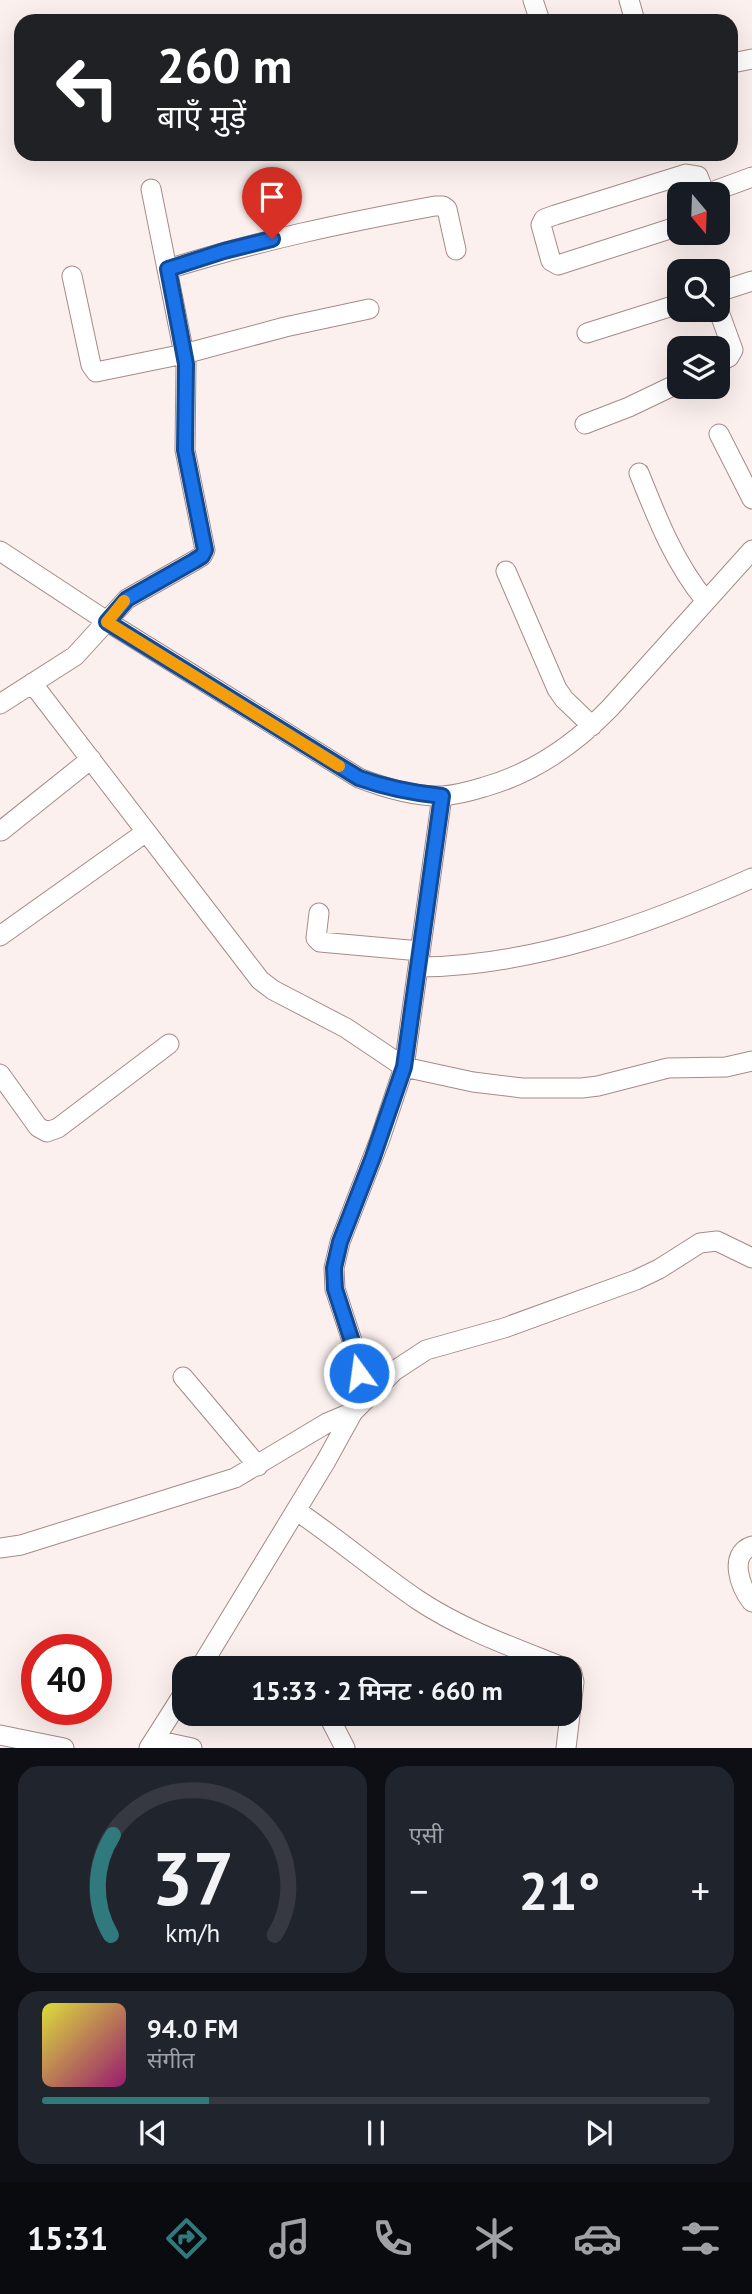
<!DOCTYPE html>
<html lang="hi">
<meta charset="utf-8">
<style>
:root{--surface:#171b24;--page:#20242c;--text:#f1f3f6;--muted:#9ea1a6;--line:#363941;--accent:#307a7e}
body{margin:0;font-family:"PT Sans","Noto Sans Devanagari",sans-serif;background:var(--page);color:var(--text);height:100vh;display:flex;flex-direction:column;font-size:26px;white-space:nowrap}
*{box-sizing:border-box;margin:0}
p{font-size:23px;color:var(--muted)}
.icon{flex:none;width:38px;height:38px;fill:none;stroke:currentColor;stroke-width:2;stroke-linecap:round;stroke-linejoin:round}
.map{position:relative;height:1748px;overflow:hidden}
.panel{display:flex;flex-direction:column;gap:18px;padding:18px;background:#0d0f14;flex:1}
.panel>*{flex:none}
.banner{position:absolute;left:14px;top:14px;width:724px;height:147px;border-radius:21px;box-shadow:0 7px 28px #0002;background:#202124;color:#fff;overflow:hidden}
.needle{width:46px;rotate:161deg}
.tools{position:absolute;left:667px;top:182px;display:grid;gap:14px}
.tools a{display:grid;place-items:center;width:63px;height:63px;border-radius:14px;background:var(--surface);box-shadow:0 7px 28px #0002;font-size:35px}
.speed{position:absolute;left:21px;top:1634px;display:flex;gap:14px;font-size:35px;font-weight:700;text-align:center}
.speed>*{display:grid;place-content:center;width:91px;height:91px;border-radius:50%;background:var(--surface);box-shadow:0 7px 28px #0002;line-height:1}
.speed .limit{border:10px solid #d22;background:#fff;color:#111}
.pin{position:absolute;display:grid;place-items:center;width:60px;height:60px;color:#fff;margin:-72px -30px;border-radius:50% 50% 50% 0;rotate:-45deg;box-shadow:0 0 7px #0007}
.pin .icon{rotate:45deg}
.me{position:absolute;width:77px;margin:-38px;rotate:346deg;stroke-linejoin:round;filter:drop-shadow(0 0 5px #0008)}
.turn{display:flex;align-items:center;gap:24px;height:147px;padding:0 28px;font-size:32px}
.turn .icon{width:91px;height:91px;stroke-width:2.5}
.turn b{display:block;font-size:49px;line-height:60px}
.big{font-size:52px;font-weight:600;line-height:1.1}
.panel .widget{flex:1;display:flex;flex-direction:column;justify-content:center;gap:10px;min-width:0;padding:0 24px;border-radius:21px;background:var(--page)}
.panel .dial{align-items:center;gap:0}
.dial svg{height:182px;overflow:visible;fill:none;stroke:var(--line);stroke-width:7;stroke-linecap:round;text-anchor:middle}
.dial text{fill:var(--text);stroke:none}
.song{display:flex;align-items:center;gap:21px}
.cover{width:84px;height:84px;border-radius:10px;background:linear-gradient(135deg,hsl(60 70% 55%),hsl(320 70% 35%))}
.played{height:7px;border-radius:4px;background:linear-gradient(90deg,var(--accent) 25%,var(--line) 25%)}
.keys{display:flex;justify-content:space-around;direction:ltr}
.heat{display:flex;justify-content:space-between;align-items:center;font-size:38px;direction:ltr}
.panel .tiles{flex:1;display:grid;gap:18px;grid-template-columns:1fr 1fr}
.widget:last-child{grid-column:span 2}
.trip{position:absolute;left:172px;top:1656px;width:410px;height:70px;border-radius:21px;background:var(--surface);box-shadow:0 7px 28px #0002;font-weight:600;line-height:70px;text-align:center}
.tabs{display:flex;height:112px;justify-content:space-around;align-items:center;background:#090b0e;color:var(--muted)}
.tabs .icon{width:49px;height:49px}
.tabs .on{color:var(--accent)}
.tabs b{font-size:32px;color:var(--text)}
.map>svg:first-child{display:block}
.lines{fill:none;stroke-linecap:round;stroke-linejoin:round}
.minor-casing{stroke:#a58b88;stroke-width:21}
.minor{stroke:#fff;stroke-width:19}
.route-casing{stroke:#114b97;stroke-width:18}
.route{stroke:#1a73e8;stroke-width:12}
.slow{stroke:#f59e0b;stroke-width:12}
</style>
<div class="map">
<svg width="752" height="1748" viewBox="0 0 752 1748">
<rect width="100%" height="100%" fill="#fbf0ee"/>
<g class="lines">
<g class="minor-casing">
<path id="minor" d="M533,0L540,21
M629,0L635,21
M732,63L752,59
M706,194L752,177
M679,226L558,265L551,261L541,225L544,219L555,215L686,174L698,176L705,194
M168,269C257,241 343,223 435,206H443L447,209L456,250
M72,276L91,365L96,372L184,354L285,327L369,309
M718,292L752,281
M718,309L733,350L729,357L718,363
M587,333L679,304
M585,424L629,407L679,383
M719,434L752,499
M639,473C657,518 674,562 705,600
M0,551L108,622L359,778C385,788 414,797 442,796C456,795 471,791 484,787C534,773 574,745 610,708L752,550
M506,571L557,689L564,699L592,726
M32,683L260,980L273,990L346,1028L404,1067L473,1082L522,1088H582L598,1086L668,1068L726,1067L752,1061
M0,704L75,656L127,599L194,561L202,556L205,550L185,450L186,364L151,189
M1,831L91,759
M319,913L316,938L320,942L420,951
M0,936L146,832
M418,967C534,966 647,925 752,878
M0,1074L38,1127L47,1132L58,1128L169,1044
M183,1377L258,1466
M297,1511C338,1539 377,1572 418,1600C463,1630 515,1648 565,1668
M752,1546C728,1554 740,1587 752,1602
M0,1548L21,1545L235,1478L327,1423L353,1412L394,1371L426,1350L504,1328L636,1280L659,1269L700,1243L717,1241L752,1258
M200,1668L326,1461L353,1412L358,1390L359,1362L335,1289L334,1268L340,1242L380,1139L404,1067L442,796
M327,1713L345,1748
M0,1735L64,1748
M155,1740L192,1748
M149,1748L184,1693
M566,1748L574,1682L572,1673L569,1670"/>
</g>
<use href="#minor" class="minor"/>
</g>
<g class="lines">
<g class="route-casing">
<path id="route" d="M272,239L224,251L168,269L186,364L185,450L205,550L202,556L194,561L127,599L107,622L359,778C387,788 413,793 442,796L404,1067L373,1157L340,1242L334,1268L335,1289L359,1363V1373"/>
</g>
<use href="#route" class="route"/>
<path class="slow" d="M124,601L107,622L339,766"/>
</g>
</svg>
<div class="tools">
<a><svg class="needle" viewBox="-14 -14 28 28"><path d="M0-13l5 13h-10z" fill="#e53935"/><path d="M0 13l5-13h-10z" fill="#9ea1a6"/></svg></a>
<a><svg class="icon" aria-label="search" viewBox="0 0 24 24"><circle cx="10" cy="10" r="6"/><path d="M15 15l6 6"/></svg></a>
<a><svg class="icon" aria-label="layers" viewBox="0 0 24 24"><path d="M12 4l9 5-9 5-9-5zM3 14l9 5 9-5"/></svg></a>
</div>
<div class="speed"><div class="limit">40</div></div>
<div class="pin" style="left:272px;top:239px;background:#d93025"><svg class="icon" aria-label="arrive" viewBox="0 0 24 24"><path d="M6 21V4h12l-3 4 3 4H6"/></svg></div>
<svg class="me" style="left:359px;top:1373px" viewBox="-20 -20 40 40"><circle r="17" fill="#1a73e8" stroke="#fff" stroke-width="3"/><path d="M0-11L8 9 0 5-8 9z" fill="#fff"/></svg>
<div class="trip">15:33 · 2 मिनट · 660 m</div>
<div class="banner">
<div class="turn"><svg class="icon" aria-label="left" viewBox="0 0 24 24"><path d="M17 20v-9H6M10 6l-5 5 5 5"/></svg><div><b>260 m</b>बाएँ मुड़ें</div></div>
</div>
</div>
<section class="panel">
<div class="tiles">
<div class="widget dial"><svg viewBox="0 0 100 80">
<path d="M14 69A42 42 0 1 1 86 69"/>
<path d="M14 69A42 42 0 0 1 15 25" stroke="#307a7e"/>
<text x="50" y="56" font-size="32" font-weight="700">37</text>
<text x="50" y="72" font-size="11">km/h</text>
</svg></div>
<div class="widget"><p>एसी</p>
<div class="heat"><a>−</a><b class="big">21°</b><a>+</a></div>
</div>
<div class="widget">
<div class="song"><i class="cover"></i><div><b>94.0 FM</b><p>संगीत</p></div></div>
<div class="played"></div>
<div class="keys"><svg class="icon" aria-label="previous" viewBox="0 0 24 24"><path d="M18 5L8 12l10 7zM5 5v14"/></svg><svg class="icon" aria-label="pause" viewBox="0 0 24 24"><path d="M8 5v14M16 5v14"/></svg><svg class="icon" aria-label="next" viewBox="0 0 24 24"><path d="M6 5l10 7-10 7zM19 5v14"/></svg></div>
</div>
</div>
</section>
<nav class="tabs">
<b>15:31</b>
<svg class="icon on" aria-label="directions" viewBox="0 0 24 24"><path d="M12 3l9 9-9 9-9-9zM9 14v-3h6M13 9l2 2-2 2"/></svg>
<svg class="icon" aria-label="music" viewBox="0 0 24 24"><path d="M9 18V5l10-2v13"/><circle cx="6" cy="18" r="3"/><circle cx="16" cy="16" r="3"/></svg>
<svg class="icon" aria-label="phone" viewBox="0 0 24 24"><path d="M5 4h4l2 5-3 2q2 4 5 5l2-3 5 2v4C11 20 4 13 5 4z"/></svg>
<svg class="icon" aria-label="climate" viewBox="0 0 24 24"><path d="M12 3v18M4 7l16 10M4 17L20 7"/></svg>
<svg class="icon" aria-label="car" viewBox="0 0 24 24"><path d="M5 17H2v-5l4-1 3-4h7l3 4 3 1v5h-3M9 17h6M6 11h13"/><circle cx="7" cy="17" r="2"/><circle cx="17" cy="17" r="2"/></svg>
<svg class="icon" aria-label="filters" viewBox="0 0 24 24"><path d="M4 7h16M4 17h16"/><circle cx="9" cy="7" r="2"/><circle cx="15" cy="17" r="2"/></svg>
</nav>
